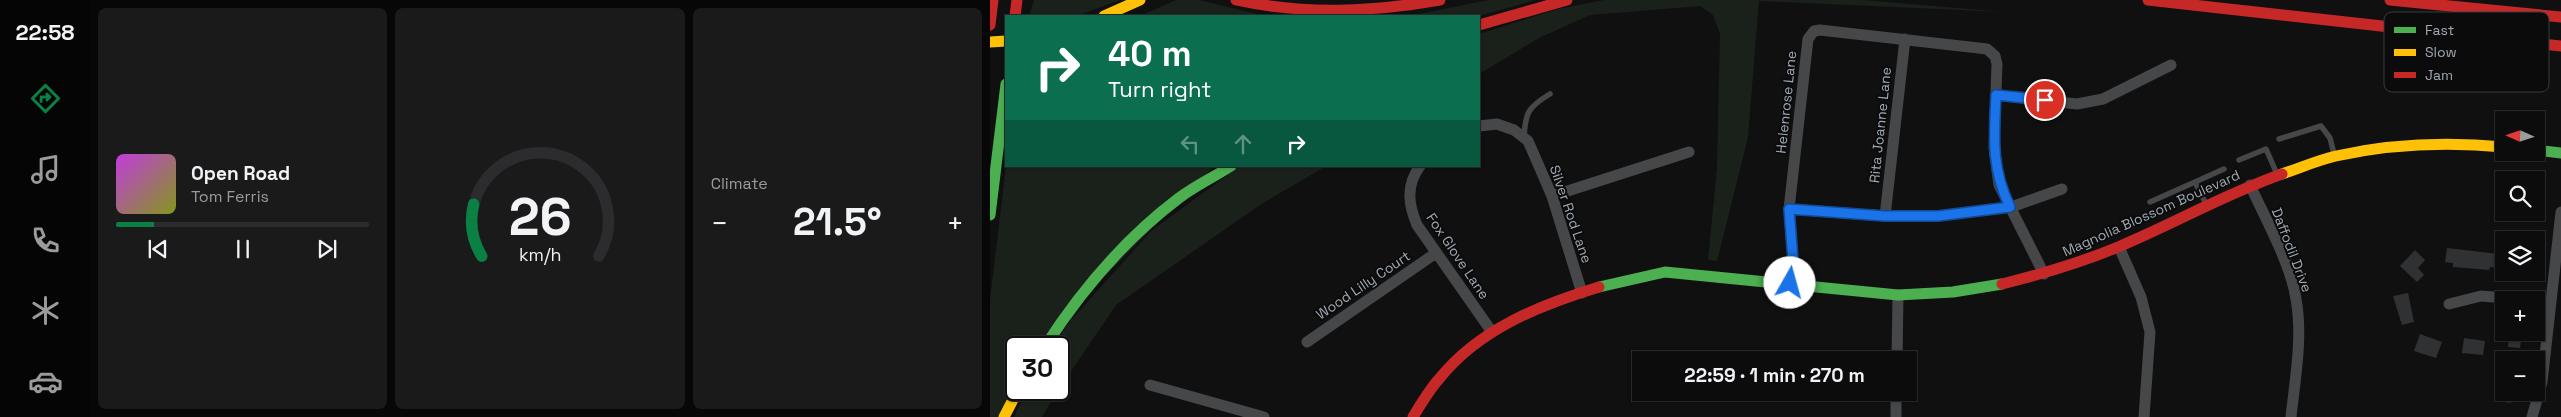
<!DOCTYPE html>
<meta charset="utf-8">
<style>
:root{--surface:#0c0c0d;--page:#1a1a1b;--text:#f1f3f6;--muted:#9a9b9d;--line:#2c2c2e;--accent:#0b8043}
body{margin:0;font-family:"Space Grotesk",sans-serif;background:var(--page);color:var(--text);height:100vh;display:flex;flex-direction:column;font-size:19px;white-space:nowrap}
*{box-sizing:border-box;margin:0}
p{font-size:16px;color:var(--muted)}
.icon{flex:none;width:28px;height:28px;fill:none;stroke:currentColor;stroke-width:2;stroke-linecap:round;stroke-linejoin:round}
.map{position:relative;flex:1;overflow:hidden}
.drawer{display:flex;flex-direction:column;gap:8px;padding:8px;background:#070707;width:900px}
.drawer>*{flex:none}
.top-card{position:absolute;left:15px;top:15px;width:475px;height:152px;border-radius:0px;box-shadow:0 1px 4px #0004,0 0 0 1px var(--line);background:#0b6e4f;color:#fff;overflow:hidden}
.needle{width:32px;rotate:273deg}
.fabs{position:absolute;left:1505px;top:111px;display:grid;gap:10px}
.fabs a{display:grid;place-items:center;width:50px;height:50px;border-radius:0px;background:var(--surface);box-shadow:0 1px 4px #0004,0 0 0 1px var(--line);font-size:25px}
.speed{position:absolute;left:15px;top:336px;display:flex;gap:10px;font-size:25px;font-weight:700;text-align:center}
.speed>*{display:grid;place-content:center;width:65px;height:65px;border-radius:50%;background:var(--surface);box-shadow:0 1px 4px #0004,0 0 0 1px var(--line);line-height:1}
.speed .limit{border:2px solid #111;border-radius:8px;background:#fff;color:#111}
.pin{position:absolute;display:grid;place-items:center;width:42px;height:42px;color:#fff;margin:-21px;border:2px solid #fff;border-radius:50%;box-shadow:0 1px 5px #0007}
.me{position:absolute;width:55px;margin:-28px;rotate:7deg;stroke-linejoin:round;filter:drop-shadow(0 0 4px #0008)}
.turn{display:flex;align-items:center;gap:18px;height:105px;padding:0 20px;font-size:22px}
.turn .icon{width:65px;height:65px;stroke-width:2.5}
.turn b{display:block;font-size:35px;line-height:42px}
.lanes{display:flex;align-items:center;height:48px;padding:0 20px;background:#0003;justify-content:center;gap:25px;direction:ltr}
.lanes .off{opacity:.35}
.big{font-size:38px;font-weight:800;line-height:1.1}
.drawer .tile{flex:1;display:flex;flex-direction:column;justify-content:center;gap:8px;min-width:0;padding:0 18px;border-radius:8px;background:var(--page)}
.drawer .dial{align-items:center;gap:0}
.dial svg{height:130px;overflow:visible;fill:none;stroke:var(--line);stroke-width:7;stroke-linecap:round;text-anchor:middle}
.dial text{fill:var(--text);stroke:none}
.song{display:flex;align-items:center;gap:15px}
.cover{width:60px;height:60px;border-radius:8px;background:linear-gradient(135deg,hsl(290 70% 55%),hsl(70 70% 35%))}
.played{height:5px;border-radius:2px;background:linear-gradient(90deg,var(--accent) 15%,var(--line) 15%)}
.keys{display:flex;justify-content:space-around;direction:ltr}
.heat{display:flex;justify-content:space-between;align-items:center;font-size:28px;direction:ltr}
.drawer .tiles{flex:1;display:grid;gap:8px;grid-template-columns:repeat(3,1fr)}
.trip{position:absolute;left:642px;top:351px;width:285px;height:50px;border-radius:0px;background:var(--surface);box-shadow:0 1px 4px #0004,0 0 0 1px var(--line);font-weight:800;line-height:50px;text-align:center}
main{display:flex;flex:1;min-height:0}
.menu{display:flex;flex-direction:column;width:90px;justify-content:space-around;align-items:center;background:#050505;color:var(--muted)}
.menu .icon{width:35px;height:35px}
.menu .selected{color:var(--accent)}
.menu b{font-size:22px;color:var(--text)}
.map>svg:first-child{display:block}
.green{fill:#1a211b}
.building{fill:#303133}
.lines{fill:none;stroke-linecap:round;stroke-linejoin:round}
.lane{stroke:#454749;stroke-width:5.5}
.street{stroke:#454749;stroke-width:11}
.fast{stroke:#4caf50;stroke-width:11}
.slow{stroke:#ffc107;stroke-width:11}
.jam{stroke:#c62828;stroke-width:11}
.route-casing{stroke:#114b97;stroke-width:12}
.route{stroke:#1a73e8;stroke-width:9}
.labels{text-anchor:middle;stroke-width:4;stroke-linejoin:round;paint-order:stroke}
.street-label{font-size:14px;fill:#a0a9b3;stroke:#0b0b0c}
.key{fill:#0b0b0c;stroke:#383a3e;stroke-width:1}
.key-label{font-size:14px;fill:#a0a9b3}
</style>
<main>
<nav class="menu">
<b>22:58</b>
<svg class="icon selected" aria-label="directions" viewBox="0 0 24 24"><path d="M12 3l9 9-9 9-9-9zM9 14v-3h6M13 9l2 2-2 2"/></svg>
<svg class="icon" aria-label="music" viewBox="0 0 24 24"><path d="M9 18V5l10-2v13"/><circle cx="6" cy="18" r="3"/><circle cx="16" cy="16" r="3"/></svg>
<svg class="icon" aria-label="phone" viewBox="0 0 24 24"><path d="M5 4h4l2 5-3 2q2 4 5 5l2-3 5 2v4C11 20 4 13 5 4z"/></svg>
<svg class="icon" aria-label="climate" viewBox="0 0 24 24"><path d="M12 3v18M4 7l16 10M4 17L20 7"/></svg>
<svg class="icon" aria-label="car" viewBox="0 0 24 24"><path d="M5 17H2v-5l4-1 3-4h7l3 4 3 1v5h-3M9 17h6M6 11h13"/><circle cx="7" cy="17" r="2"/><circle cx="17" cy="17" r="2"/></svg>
</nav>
<section class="drawer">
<div class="tiles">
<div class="tile">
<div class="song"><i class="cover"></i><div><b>Open Road</b><p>Tom Ferris</p></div></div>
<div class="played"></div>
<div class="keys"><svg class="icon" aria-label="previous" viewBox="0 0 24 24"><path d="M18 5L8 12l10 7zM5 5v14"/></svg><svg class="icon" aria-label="pause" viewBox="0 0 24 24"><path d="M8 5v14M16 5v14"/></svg><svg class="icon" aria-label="next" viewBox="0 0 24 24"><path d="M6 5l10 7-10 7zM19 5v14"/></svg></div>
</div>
<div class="tile dial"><svg viewBox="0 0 100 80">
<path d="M14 69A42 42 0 1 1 86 69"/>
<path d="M14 69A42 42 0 0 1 9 37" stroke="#0b8043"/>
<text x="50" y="56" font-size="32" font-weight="700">26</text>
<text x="50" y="72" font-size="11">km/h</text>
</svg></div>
<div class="tile"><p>Climate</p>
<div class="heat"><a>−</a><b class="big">21.5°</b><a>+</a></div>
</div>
</div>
</section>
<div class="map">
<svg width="1571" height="417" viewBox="0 0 1571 417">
<rect width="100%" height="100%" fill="#101011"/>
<path class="green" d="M44,0H130L87,16H39Z
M186,0H209L275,16H150Z
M498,0H546L489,16H419Z
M614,0H872L1015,12L769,1L758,137L727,261L718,260L727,168L730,34L723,15L710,6L600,15L549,38L489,74V34L568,9Z
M16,166H224L45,347L26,348V381L9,417H0V300Z
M250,166H336L270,205L126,305L69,389V348H63L76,326L161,231Z
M37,390H68L52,417H24Z"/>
<path class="building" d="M1457,248L1509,254L1507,268L1500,267L1499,270L1463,267V263L1455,262Z
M1425,250L1435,260L1428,268L1434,275L1427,282L1410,266Z
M1418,293L1424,322L1412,325L1403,296Z
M1519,332H1532L1530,348L1518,347Z
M1430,334L1452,342L1446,358L1424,351Z
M1474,338L1495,341L1493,355L1472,353Z
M1507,392H1522L1521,403L1506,401Z"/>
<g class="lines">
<path class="lane" d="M534,138C535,113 538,107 560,94
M1289,139L1331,126L1340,138L1344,154
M1249,160L1276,149L1287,174
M1205,182L1234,169
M1160,202L1205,182L1216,204"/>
<path class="street" d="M1006,95L1087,104L1113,99L1181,65
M489,126L507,124L524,130L538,141L562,196L592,293
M430,166C416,185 418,204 427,225L502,332
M1260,185C1275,218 1301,264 1306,299C1313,337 1305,379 1301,417
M562,196L699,152
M799,209L895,216H948L1021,207L1072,189
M895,216L915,39
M1129,247L1151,297L1160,332L1154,417
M800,283L803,260L799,209L818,39L824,31L830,30L997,49L1005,56L1007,64L1004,148L1009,185L1054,274
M1459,304L1491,296L1540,300
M317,342L446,253
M907,360L908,295
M160,385L274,417
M906,417V392
M1542,417L1552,382L1571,212"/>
<path class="fast" d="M1546,150L1571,153
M0,215L16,84
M609,287L675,272L908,295L963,292L1012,284
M54,348C90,292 136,238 189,198C205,186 224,177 241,166"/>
<path class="slow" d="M114,16L150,0
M0,42L16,41
M1292,174C1310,168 1328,160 1346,156C1400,144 1460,142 1514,147
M14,417L28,390"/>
<path class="jam" d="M246,0C315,15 381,12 450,0
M1158,0L1571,46
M1400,0L1571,17
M25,16L27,0
M0,25L3,0
M489,25L577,0
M1012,284C1052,274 1090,263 1128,247C1183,224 1235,194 1292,174
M423,417C431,404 439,390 449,379C489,329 550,305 609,287"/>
</g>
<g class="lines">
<g class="route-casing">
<path id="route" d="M800,283L803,260L799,209L895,216H948L1020,207C1001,168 1004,138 1006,95L1055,100"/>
</g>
<use href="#route" class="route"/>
</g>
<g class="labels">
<g class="street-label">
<text transform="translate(796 102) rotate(-84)" y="5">Helenrose Lane</text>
<text transform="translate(890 125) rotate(-84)" y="5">Rita Joanne Lane</text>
<text transform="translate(1161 213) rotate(-24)" y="5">Magnolia Blossom Boulevard</text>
<text transform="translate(581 214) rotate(71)" y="5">Silver Rod Lane</text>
<text transform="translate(1302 250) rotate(69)" y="5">Daffodil Drive</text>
<text transform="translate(468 256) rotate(56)" y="5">Fox Glove Lane</text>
<text transform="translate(373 285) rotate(-34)" y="5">Wood Lilly Court</text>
</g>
</g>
<rect x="1394" y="12" width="165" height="80" rx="8" class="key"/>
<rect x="1404" y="27" width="22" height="6" fill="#4caf50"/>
<rect x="1404" y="49" width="22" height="7" fill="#ffc107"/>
<rect x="1404" y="72" width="22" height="6" fill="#c62828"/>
<g class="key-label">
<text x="1435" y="35">Fast</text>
<text x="1435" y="57">Slow</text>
<text x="1435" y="80">Jam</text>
</g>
</svg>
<div class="fabs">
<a><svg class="needle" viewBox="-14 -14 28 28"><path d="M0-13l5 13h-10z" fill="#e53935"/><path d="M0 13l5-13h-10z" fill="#9a9b9d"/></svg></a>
<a><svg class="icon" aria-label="search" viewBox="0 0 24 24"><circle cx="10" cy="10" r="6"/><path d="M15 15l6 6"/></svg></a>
<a><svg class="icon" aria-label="layers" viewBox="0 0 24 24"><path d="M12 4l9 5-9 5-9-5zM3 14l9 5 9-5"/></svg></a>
<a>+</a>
<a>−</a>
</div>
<div class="speed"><div class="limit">30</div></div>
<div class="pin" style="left:1055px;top:100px;background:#d93025"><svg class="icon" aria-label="arrive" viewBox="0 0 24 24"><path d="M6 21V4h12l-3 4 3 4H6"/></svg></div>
<svg class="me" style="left:800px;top:283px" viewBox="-20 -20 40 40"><circle r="19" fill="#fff"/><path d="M0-13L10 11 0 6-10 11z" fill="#1a73e8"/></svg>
<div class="trip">22:59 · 1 min · 270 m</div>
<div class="top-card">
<div class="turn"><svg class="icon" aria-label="right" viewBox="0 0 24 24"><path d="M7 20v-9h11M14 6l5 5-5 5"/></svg><div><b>40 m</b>Turn right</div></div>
<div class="lanes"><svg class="icon off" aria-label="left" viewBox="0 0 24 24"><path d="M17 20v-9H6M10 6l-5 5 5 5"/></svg><svg class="icon off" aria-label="ahead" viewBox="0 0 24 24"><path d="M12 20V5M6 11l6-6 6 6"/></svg><svg class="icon" aria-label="right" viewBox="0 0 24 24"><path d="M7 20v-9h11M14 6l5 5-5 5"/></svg></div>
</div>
</div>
</main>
